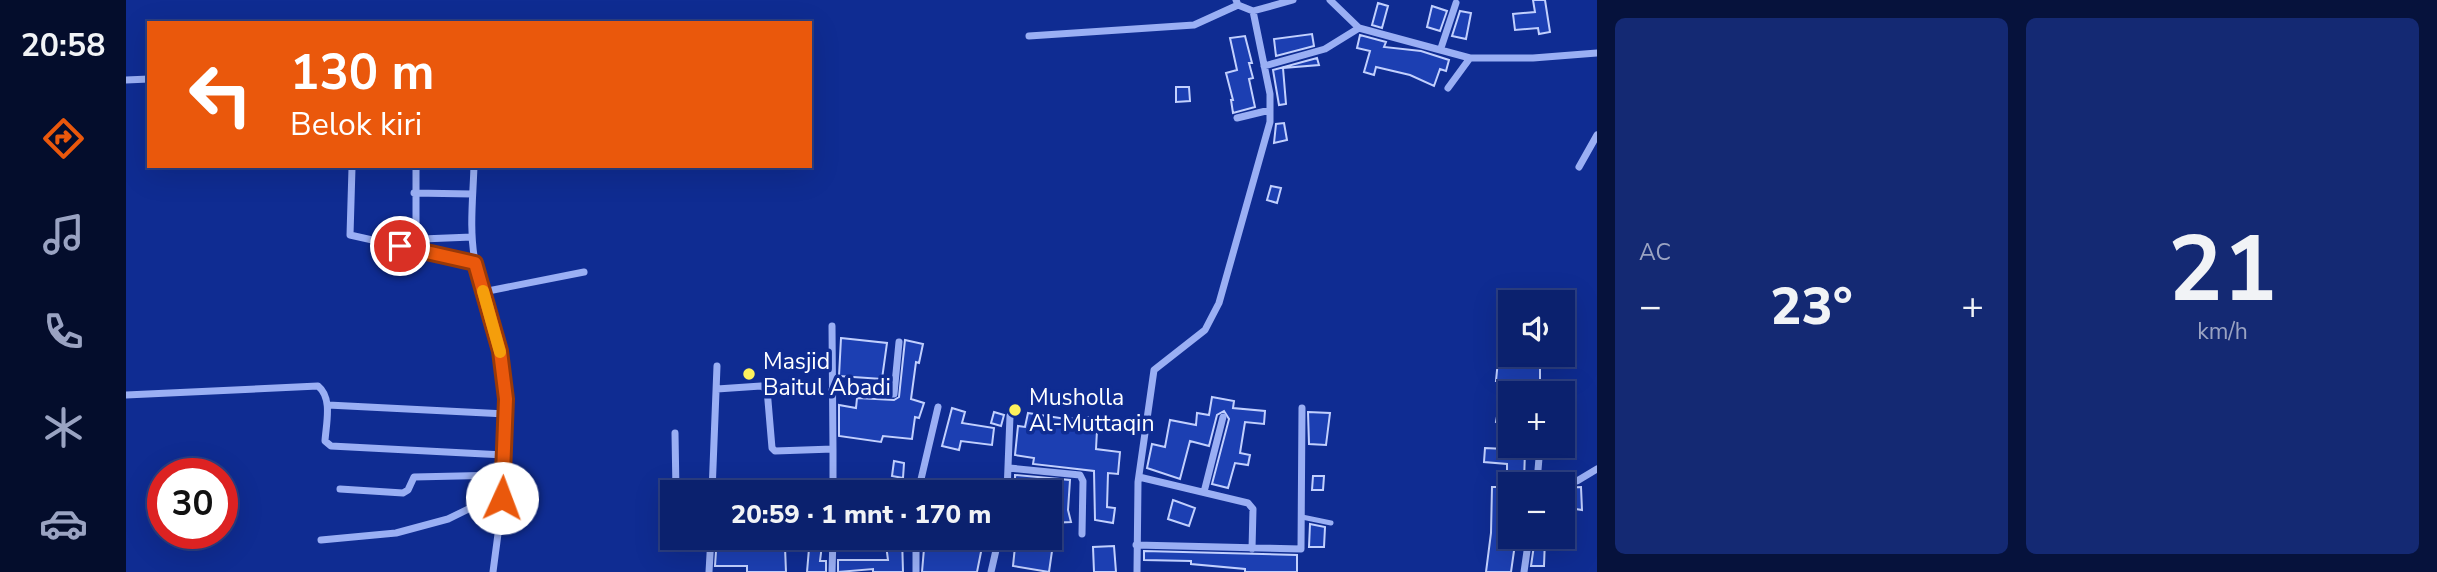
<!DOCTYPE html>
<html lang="id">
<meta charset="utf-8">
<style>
:root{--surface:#0b216e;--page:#142973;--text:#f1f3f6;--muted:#9aa3c2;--line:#2b3e81;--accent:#ea580c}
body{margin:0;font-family:"Nunito Sans",sans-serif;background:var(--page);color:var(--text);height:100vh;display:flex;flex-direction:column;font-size:26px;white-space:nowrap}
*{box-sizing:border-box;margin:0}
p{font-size:23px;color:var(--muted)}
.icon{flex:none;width:38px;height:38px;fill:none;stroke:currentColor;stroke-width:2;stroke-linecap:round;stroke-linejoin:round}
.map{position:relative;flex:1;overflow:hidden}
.side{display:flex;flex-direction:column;gap:18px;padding:18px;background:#06123c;width:840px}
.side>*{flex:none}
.guide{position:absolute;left:21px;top:21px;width:665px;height:147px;border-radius:0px;box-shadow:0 7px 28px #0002,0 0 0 2px var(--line);background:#ea580c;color:#fff;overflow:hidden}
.controls{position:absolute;left:1372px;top:290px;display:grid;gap:14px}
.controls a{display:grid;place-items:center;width:77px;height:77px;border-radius:0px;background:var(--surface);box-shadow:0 7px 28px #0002,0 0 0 2px var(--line);font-size:35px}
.speed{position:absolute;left:21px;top:458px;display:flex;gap:14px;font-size:35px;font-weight:700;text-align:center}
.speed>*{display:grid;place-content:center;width:91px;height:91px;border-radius:50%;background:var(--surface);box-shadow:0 7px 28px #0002,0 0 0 2px var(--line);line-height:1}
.speed .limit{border:10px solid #d22;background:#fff;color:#111}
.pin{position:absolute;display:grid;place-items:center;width:60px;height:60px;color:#fff;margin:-30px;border:4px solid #fff;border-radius:50%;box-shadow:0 2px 7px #0007}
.me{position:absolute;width:77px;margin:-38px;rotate:2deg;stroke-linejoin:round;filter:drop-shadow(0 0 5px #0008)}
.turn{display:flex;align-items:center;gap:24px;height:147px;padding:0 28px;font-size:32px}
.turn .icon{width:91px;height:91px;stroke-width:2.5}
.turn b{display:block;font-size:49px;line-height:60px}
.big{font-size:52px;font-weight:800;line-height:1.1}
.side .card{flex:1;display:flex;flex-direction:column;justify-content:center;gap:10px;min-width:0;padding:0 24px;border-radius:10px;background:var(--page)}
.side .dial{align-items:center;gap:0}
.dial b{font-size:91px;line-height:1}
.heat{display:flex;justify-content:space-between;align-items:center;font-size:38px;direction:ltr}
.side .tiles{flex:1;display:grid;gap:18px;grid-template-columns:repeat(2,1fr)}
.trip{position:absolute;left:534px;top:480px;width:402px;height:70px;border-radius:0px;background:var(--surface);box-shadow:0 7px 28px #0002,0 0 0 2px var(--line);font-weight:800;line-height:70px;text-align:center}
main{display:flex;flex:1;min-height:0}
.menu{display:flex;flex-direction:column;width:126px;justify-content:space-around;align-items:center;background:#040d2c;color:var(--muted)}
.menu .icon{width:49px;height:49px}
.menu .current{color:var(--accent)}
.menu b{font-size:32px;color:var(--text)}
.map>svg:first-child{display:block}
.building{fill:#1c3fb2;stroke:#c2d0fe;stroke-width:2}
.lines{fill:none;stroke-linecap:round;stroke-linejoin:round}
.service{stroke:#9aaff4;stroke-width:5}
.minor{stroke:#9aaff4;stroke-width:7}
.route-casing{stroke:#983908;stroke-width:18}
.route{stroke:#ea580c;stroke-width:12}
.slow{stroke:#f59e0b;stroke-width:12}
.poi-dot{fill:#fff25d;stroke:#0f2c92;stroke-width:2.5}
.labels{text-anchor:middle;stroke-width:7;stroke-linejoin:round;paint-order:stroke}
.poi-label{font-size:23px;fill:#fff;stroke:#0f2c92;text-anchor:start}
</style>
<main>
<nav class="menu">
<b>20:58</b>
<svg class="icon current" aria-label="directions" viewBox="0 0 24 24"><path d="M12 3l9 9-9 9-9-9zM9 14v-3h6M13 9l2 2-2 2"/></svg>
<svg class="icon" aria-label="music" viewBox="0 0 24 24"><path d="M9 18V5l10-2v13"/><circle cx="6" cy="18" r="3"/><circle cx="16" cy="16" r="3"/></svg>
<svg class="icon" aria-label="phone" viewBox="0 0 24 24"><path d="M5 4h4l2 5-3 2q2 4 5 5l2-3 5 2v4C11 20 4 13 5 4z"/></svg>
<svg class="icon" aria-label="climate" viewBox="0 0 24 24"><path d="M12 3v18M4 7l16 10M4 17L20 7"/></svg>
<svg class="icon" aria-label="car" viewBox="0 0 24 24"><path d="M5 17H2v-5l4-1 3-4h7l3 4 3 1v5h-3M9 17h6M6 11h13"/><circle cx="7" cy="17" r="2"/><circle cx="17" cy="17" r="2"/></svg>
</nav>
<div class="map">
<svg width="1471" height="572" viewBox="0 0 1471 572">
<rect width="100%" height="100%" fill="#0f2c92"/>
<path class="building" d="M1407,0H1419L1424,32L1413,34L1412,28L1389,30L1387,14L1409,12Z
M1252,3L1262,6L1256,28L1246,25Z
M1306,6L1321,11L1314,31L1301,27Z
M1334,11L1345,13L1340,39L1326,36Z
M1186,34L1188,46L1150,56L1148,39Z
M1234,35L1260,42L1258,47L1295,51L1323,60L1320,71L1314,69L1308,86L1284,75L1250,67L1248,75L1238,72L1244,51L1231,48Z
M1119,36L1126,63H1123L1127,78L1123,79L1129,107L1107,113L1105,100H1107L1100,73L1111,70L1104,38Z
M1191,58L1193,65L1157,68L1160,104L1153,105L1147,70Z
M1050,87H1063L1064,101L1050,102Z
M1158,123L1161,140L1148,143L1150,124Z
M1145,186L1155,188L1151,203L1141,200Z
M715,338L761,343L756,379L713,376Z
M779,340L797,344L793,363L790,362L785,399L798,403L793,418L789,417L786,439L757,436L755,442L713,436V405L730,408L731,398L768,400L773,397Z
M1372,360L1414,362V381H1370Z
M1086,397L1108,401L1107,408L1139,411L1138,424L1119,422L1114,453L1124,455L1122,465L1109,463L1102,488L1086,484L1103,419L1098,411L1091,415L1083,446L1064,441L1054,479L1021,468L1026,444L1039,447L1044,420L1070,425L1071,413L1083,415Z
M1437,398L1447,399L1446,420L1437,419Z
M826,408L839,412L836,423L868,428L866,445L835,441L833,450L816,446Z
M1372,411L1384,413V425L1370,422Z
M868,412L878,415L875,426L865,423Z
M1182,412L1204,413L1200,445L1183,444Z
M902,413L940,419L962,417L963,430H971L970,449L994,452L992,474L982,473L981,507L989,508L987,523L969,520L968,471L907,464L908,458L889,455L892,426L899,427Z
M1359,448L1399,450L1398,482L1381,481V464L1358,462Z
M768,461L778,463L777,478L766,476Z
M889,475L944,480L942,510L945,522L924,523V492H889Z
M1187,476H1198L1197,490H1186Z
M833,480L872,486L871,492H832Z
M1366,487H1384V537H1390L1385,572H1360L1365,533Z
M1455,487L1456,510L1437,507V488Z
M1047,500L1069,508L1063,526L1042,519Z
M1184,524L1199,527L1198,547H1183Z
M607,537H628L629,549L659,547L660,572H621V566H589L590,551H608Z
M684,537H697L694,561H700V572H681Z
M759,537H776L777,572H747V569L712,572V560H762Z
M799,537H858L851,572H796Z
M890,537H905L904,548L926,551L923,572L887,566Z
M1409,538H1419L1418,566H1405Z
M988,546L990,572H968L967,547Z
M1018,551L1171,555V572H1119V569L1065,564V561L1018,560Z"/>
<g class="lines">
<path class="service" d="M1176,517L1205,523"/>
<path class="minor" d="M1204,0L1233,28L1344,58H1407L1471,53
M1127,11L1167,0
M903,36L1068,25L1112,5
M1315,48L1330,3
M1138,66L1199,49L1233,28
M0,80L23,79
M1322,88L1344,58
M1111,118L1144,110
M290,166V236L296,239L346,237
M348,166C347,198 343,230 349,262C357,308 376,350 380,397C385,453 374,516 367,572
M1453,167L1471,135
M226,168L224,235L349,263
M288,193L346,194
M357,292L458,272
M591,389L635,386L641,389L646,448L649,451L707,449L706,326
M706,390L768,394L773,342
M1418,394V390
M0,395L192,386C207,398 200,424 199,441L205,446L378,455
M202,405L380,414
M549,433L550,492
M707,449V492
M883,468L954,475L957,481L956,534
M1013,477L1122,503L1127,509L1126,549
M1411,482L1414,446
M1411,485V482L1451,481L1471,469
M214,489L277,493L282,490L288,477L377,475
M586,492L591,366
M647,492L707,489L747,492
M792,492L812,407
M881,492L884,416
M1078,492L1097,417
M195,540L270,533L322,519L377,492
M1010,545L1175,549L1176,408
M583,572L585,537
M706,572L707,537
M790,572V537
M865,572L873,537
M1011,572L1012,482L1028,370L1079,330L1093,303L1144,122V94L1127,11L1112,5L1110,0
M1398,572L1403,537"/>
</g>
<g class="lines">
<g class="route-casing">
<path id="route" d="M274,246L349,263L374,351L380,399L376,498"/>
</g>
<use href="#route" class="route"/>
<path class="slow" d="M357,291L374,352"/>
</g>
<g class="poi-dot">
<circle cx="623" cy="374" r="7"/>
<circle cx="889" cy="410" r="7"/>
</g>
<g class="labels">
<g class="poi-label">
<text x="637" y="369">Masjid<tspan x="637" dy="26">Baitul Abadi</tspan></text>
<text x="903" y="405">Musholla<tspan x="903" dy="26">Al-Muttaqin</tspan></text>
</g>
</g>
</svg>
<div class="controls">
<a><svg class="icon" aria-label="sound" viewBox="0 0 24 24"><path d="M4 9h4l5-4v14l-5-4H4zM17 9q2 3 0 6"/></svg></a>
<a>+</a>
<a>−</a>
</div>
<div class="speed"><div class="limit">30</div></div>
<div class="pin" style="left:274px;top:246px;background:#d93025"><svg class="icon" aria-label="arrive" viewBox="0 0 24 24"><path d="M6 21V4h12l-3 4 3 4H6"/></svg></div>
<svg class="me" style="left:376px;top:498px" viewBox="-20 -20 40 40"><circle r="19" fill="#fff"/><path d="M0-13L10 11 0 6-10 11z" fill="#ea580c"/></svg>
<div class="trip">20:59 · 1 mnt · 170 m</div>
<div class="guide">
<div class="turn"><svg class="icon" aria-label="left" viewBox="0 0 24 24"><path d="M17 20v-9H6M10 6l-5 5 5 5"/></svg><div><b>130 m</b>Belok kiri</div></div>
</div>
</div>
<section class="side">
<div class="tiles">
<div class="card"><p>AC</p>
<div class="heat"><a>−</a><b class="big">23°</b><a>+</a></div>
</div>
<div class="card dial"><b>21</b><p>km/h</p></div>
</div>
</section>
</main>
